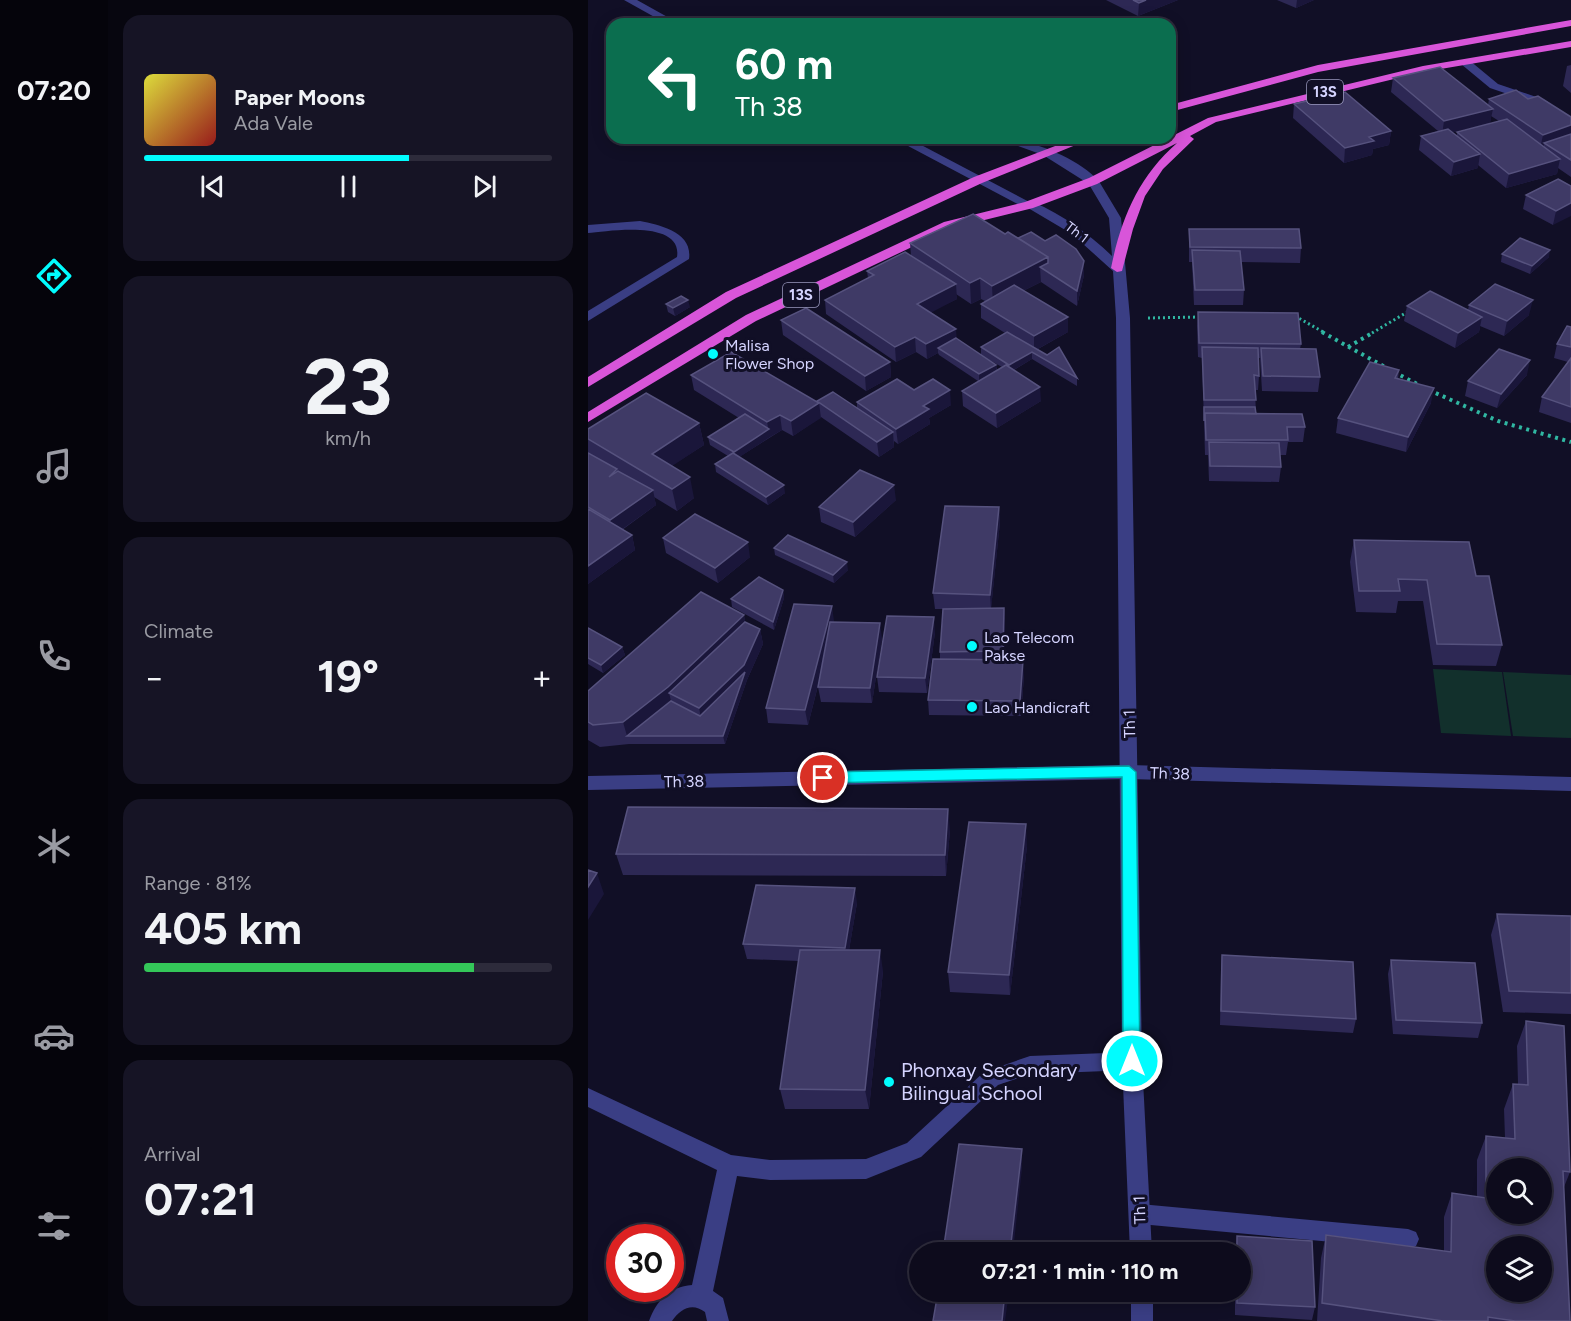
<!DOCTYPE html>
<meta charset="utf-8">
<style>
:root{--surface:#0d0b1c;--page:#161425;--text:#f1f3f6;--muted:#9a9ba3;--line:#2d2b3b;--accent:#01fcfe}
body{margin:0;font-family:Figtree,sans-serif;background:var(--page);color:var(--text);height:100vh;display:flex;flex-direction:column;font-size:22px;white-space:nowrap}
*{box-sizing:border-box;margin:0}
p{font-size:20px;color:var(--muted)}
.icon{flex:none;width:33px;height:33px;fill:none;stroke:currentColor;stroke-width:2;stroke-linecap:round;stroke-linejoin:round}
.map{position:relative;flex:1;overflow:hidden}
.side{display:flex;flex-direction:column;gap:15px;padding:15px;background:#07060f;width:480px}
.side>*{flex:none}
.banner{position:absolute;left:18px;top:18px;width:570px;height:126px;border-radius:18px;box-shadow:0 3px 15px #0003,0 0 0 2px var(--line);background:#0b6e4f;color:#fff;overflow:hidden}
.controls{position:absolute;left:898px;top:1158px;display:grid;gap:12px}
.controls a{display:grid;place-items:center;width:66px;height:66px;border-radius:50%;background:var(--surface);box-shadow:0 3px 15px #0003,0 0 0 2px var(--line);font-size:30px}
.speed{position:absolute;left:18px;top:1224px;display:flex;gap:12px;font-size:30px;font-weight:700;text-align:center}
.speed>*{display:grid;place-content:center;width:78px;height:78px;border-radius:50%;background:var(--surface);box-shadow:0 3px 15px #0003,0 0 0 2px var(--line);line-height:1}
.speed .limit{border:9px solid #d22;background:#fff;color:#111}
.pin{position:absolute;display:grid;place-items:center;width:51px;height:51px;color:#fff;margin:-26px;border:3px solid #fff;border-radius:50%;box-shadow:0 2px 6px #0007}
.me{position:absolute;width:66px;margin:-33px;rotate:0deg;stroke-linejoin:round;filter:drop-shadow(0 0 4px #0008)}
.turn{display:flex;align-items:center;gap:21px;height:126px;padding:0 30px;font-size:27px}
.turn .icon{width:78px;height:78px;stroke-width:2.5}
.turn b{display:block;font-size:42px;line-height:51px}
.big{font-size:45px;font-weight:700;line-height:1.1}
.side .tile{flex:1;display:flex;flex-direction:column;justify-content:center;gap:9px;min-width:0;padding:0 21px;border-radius:18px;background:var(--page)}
.side .dial{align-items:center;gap:0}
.dial b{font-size:78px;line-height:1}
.song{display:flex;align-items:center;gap:18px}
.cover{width:72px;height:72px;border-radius:9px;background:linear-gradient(135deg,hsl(60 70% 55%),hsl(0 70% 35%))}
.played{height:6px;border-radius:3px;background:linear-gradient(90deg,var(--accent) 65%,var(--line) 65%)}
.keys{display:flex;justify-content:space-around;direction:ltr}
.heat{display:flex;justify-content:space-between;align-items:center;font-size:33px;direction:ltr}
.charge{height:9px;border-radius:4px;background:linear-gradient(90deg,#34c759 81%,var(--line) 0)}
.trip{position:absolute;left:321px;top:1242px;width:342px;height:60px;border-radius:30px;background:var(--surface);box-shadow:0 3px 15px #0003,0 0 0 2px var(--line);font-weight:700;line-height:60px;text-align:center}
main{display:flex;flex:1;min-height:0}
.tabs{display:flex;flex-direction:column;width:108px;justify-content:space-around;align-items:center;background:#05040b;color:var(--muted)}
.tabs .icon{width:42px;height:42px}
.tabs .current{color:var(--accent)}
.tabs b{font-size:27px;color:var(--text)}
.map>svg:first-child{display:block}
.green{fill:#12302c}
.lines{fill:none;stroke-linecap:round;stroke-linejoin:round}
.path-far1{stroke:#30b7a2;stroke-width:3;stroke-dasharray:2 3;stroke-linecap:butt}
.path{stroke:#30b7a2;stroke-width:4;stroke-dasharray:3 4.5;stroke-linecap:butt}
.service{fill:#3a3e84;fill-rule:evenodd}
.minor{fill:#3a3e84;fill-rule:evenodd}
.tertiary{fill:#3a3e84;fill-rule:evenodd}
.trunk{fill:#d855d9;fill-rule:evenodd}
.wall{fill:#2d2854;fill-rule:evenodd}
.shaded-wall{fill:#1a163a}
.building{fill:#3f3a66;stroke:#56527e;stroke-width:1.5;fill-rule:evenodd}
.route{fill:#01fcfe;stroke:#01a4a5;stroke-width:1.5}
.poi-dot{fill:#01fcfe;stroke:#110f26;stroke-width:2}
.labels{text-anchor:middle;stroke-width:6;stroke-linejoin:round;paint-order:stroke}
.far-street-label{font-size:14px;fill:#d5d4ff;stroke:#110f26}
.shield{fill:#110f26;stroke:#9a99be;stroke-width:1.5}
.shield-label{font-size:15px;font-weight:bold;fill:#d5d4ff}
.poi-label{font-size:16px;fill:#d5d4ff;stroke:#110f26;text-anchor:start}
.street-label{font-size:16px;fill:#d5d4ff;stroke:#110f26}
.near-poi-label{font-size:20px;fill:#d5d4ff;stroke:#110f26;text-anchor:start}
</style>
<main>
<nav class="tabs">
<b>07:20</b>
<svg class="icon current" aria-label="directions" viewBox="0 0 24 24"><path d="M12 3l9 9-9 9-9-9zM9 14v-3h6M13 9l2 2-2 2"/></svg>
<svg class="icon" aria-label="music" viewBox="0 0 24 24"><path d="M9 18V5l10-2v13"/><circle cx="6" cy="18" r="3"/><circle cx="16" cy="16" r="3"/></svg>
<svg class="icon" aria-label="phone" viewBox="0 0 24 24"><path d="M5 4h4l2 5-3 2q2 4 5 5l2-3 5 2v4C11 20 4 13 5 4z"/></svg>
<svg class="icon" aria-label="climate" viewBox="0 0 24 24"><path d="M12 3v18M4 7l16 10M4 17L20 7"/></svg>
<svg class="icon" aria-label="car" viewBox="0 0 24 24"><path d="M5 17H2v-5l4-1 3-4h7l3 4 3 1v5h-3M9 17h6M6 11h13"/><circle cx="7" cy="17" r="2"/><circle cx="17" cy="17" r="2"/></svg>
<svg class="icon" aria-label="filters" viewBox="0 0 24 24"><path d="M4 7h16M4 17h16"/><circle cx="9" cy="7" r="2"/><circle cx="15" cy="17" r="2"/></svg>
</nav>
<section class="side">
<div class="tile">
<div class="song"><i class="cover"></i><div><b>Paper Moons</b><p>Ada Vale</p></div></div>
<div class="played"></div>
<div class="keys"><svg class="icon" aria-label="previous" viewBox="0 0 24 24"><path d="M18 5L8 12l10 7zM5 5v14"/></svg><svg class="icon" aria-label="pause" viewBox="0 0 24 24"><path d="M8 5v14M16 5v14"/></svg><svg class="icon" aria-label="next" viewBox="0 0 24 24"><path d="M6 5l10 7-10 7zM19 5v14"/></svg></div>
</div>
<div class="tile dial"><b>23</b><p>km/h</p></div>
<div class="tile"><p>Climate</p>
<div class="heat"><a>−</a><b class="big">19°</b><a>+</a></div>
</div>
<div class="tile"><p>Range · 81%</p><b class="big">405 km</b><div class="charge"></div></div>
<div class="tile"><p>Arrival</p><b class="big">07:21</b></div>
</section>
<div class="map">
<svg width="983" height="1321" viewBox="0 0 983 1321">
<rect width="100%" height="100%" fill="#110f26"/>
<path class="green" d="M845,669L914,672L923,736L853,733Z
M915,672L983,675V738L925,736Z"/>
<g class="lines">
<path class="path-far1" d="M707,316L737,333
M560,318L612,317
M784,333L821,311"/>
<path class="path" d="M734,332L797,367
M760,347L786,332
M806,372L831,385
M841,390L910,421L983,442"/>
<path class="service" d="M873,60H881L910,84L957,100L983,118V126L949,104L902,88L873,64Z
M52,221C72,225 105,232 101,259L0,321V311L89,257C95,219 20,231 0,233V225Z
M544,1052L551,1055L554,1061L551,1067L544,1070L442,1074L410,1085L333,1157L278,1179L182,1180L149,1176L125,1291L135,1298L141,1321H119L117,1312C104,1302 92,1309 84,1321H61C69,1300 81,1287 104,1285L129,1170L0,1107V1088L143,1155L182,1160L278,1159L319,1143L396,1072L442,1056Z
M552,1204L820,1229L828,1232L831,1239L828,1246L820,1249L552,1224L544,1221L541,1214L544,1207Z"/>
<path class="minor" d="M505,177L509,178L533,218L542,318L554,1061L564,1252H542L534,1061L528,318L525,271L484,234L435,205L441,201L445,202C475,215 500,233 524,256L521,218L499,181Z
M543,1292H565V1321H543Z"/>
<path class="tertiary" d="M36,0H49L92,24H79Z
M305,138H320L447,205L441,209L437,208Z
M408,138C440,138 489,157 511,181L501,184L455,155Z
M541,765L983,777V791L541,779L0,790V776Z"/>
<path class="trunk" d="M983,20V26L730,72L582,112V105L730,65Z
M983,41V47L835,72L628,122L602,136L606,139L604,141L575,169L557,196L545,229L534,271L529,272L523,268C533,219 550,177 589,143L509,184L445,208L364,228L168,321L0,422V412L158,315L356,222L437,202L501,178L620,118L835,66Z
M488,138H505L394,183L148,298L0,387V377L138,292L386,177Z"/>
</g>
<path class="wall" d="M518,0H590L550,16Z
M689,0H726L708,8Z
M983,65V93L975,86L979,66Z
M805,78L900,105L901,99H940L983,117V177L970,168L969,174L918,188L890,165V168L863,176L831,150L833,136L850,131L803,92ZM903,116L911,121L869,132V136L864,132L902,123Z
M706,104L803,131L801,145L785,149L784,155L756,163L705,118Z
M983,186L965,225L935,209L938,195Z
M601,229L713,248L712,263L653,262L656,290L655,305H606L604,262H601Z
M417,234L430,238L457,241L496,261V275L489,306L453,282L435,291L480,317V332L450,349L489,378V386L444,359L426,370L453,401L409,428L375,406L374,391L390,381L351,355L350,353L339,359L328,352L308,362L238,314L237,300L280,278L279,271L323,256L322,243ZM368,294L383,304L393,299L397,301L393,304V318L417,333L393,347V355L368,339L342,312L369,299ZM394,356L414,367L409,370L408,365Z
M914,254L961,257L942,274L913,262Z
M78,304L102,307L87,316L80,312Z
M881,305L941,315L916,336L892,326L891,332L867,348L816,321L819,306L880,310Z
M610,312L713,344L712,349L732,377L730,392L674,391L672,358H670L671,376L670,390H667L668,414L717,427L715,442H700L698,455H692L693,467L691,482L621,481L620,455H617L614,358L610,357L609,326Z
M193,320L302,362L303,377L278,391L195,335Z
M983,327V423L951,412L954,397L980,362L966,358L969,344Z
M811,370L810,379L843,403L818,452L748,433L750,418Z
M103,375L229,402L269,408V402L326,390L363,405L341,418L342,424L310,444L306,441V447L291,457L233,417L205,436L194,430L151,457L197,493L180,505L128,472L127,464L140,456L122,445L120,437L151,418L106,390Z
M939,375L909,408L877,396L880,381Z
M111,423L116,445L83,466L106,498L89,511L66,497L68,505L34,530L44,535L47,550L0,584V429Z
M308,500L267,537L233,522L231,507Z
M411,507L412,522L403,608H416L417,623L416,659L436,675L433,716L341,715L340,700L352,659V652L362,609H347L345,593Z
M75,538L162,557L130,583L78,553Z
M766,540L888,576L914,645L908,666L845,665L835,601H810L808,613L768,612L762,562Z
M186,548L260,570L246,583L187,555Z
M195,590L196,598L186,630L144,607L143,599Z
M156,615L157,622L172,629L175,644L159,680L137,744H41L12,747L0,740V691Z
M246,622L294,638L284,703L233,702L230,687L232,678L220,725L180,723L178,708Z
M0,628L34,647L37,655L15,673L0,664Z
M347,632L339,693L291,692L289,677Z
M362,830L358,876L35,875L28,854Z
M439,846L422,995L362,992L360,972Z
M269,903L261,950L295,971L281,1109H197L192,1089L211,961L159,959L155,944Z
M909,914L983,916V1014L915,1012L903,935Z
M634,955L768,1019L765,1033L632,1025L633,969Z
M803,960L894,1023L890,1038L805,1034L800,974Z
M938,1021L982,1172L976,1187L982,1321H729L733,1258L738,1235L856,1251V1217L864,1193L889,1197V1160L898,1136L917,1138L916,1109L925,1084H930L929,1046Z
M649,1236L727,1307L724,1320L647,1315V1292H652V1252H647Z"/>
<path class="shaded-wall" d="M558,0H590L550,16L551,3Z
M709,0H726L708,8Z
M905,109L902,123L854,135L856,121Z
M983,125V138L956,143V147L952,149L955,135Z
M803,131L801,145L785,149L784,155L756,163L757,148L781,137Z
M892,154L890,168L863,176L866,162Z
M972,159L969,174L918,188L921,174Z
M983,203V216L965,225L968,211Z
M962,250L961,257L942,274L944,266Z
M460,257V273L452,267L453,282L405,306L404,286Z
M496,261V275L489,306V291Z
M392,278L393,299L383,304L382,283Z
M368,284L369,299L331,319L329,304Z
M100,300L102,307L87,316L85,308Z
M945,300L941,315L916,336L919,321Z
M480,317V332L446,351V336Z
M894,317L891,332L867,348L870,333Z
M368,329L369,343L350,348V353L339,359L338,344Z
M327,337L328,352L308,362L307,347Z
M444,352V359L422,372L421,365Z
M942,360L939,375L909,408L913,394Z
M302,362L303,377L278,391L277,376Z
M408,365L409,372L391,382V374Z
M452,387L453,401L409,428L408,413Z
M846,388L843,403L818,452L820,437Z
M362,390L363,405L341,418L342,424L310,444L308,429L335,406Z
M231,403L233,418L205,436L203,421Z
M192,415L194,430L182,437L179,422Z
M111,423L116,445L69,476L64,454Z
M181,429L182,437L147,460L146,452Z
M305,432L306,447L291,457L289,442Z
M102,477L106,498L89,511L84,489Z
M196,485L197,493L180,505L178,497Z
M306,485L308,500L267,537L265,522Z
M65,490L68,505L26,535L22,520Z
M411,507L412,522L403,610L402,595Z
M44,535L47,550L0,584V566Z
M160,542L162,557L130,583L127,568Z
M259,562L260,570L246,583L245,575Z
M195,590L196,598L186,630L185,622Z
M244,606L246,621L220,725L217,710Z
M416,608L417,623L416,666L415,651Z
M156,615L160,637L81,693L85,708L39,736L35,722Z
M346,617L347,632L339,693L337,678Z
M292,623L294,638L284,703L282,688Z
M172,629L175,644L159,680L137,744L135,736L114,723L111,708Z
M34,647L37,655L15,673L13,665Z
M435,660L436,675L433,716L432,701Z
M360,809L362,830L358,876L357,855Z
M438,824L439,846L422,995L421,975Z
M9,873L16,894L0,920V887Z
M267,888L269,903L259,962L257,948Z
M292,950L295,971L281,1109L277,1090Z
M434,1149V1168L425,1252H422Z
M417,1292H421L417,1321H414Z"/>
<path class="building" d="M545,0H558L551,3Z
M852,67L905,109L856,121L805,78Z
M928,90L940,99L950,96L983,117V125L955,135L901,99Z
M757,92L803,131L781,137L786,141L757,148L706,104Z
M919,119L972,159L921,174L869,132Z
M860,129L892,154L866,162L833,136Z
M983,134V160L956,143Z
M970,179L983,186V203L968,211L938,195Z
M385,214L417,234L420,232L460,257L404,286L392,278L382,283L322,243Z
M601,229H711L713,248L602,247Z
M443,232L457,241L468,235L488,249L496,261L489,291L452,267L460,263V257L430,238Z
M932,238L962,250L944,266L914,254Z
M604,250L652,251L656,290H607Z
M317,252L368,284L329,304L368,329L338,344L327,337L307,347L237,300L286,275L279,271Z
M907,284L945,300L919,321L881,305Z
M426,285L480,317L446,336L393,304Z
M842,291L894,317L870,333L819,306Z
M93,296L100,300L85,308L78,304Z
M218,308L302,362L277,376L193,320Z
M610,312L710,313L713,344L611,343Z
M979,326L983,327V347L969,344Z
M419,332L459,355L471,347L489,378L444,352L421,365L393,347Z
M368,338L408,365L391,374L350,348Z
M614,347L670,348L671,376L666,375L668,400H616Z
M673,348L728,349L732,377L675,376Z
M911,349L942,360L913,394L880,381Z
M143,352L231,403L203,421L192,415L179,422L103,375Z
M983,358V407L954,397Z
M782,362L811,370L807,378L846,388L820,437L750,418Z
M418,365L452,387L408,413L374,391Z
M309,379L326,390L345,379L362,390L335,406L341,409L308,429L269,402Z
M245,392L305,432L289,442L229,401Z
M58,393L111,423L64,454L102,477L84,489L0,439V429Z
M616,407H667L668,414L617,413L616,421Z
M617,413L714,414L717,427H699L700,440H618Z
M157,414L181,429L146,452L120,437Z
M621,442L691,443L693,467L622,466Z
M0,453L29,469L21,477L30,471L65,490L22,520L0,507Z
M145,453L196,485L178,497L127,464Z
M272,470L306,485L265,522L231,507Z
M357,506L411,507L402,595L345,593Z
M0,509L44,535L0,566Z
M107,514L160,542L127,568L75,538Z
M200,535L259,562L245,575L186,548Z
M766,540L881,542L888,576H901L914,645L849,644L839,580L810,579L812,591H771Z
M171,577L195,590L185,622L143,599Z
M113,592L156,615L80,687L35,722L5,725L0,722V691Z
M206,604L244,606L217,710L178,708Z
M416,608L415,651L352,652L355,609Z
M299,616L346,617L337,678L289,677Z
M157,622L172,629L156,665L111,708L81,693Z
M242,622L292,623L282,688L230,687Z
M0,628L34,647L13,665L0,658Z
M345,659L435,660L432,701L340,700Z
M157,672L135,736H39L83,701L112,716Z
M40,807L360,809L357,855L28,854Z
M381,822L438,824L421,975L360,972Z
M0,870L9,873L0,887Z
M168,885L267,888L257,948L155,944Z
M909,914L983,916V993L921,991Z
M212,950H292L277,1090L192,1089Z
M634,955L765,962L768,1019L633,1011Z
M803,960L887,963L894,1023L808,1020Z
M938,1021L976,1026L982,1172L975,1171L982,1321H927L900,1317V1321H855L734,1303L738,1235L863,1252L864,1193L898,1198V1136L927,1139L925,1084L940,1085ZM909,1168H954V1214H909ZM909,1246H954V1292H909Z
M371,1144L434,1149L422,1252H355Z
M649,1236L724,1241L727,1307L649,1303V1292H652V1252H649Z
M350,1292H417L414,1321H345Z"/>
<path class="route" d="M541,766L548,772L552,1061L550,1066L544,1069L538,1066L535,1061L534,777L235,783L228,778L235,772Z"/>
<g class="poi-dot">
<circle cx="125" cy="354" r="6"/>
<circle cx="384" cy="646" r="6"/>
<circle cx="384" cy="707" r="6"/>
<circle cx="301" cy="1082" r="6"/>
</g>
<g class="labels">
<g class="far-street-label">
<text transform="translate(489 232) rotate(37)" y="5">Th 1</text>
</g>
<g class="shield">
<rect x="719" y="80" width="36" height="24" rx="4.5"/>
<rect x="195" y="283" width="36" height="24" rx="4.5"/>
</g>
<g class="shield-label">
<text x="737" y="97">13S</text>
<text x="213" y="300">13S</text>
</g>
<g class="poi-label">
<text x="137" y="351">Malisa<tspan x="137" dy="18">Flower Shop</tspan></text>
<text x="396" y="643">Lao Telecom<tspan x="396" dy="18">Pakse</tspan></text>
<text x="396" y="713">Lao Handicraft</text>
</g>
<g class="street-label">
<text transform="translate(541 724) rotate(-91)" y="6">Th 1</text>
<text transform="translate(582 773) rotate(2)" y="6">Th 38</text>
<text transform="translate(96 781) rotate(-1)" y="6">Th 38</text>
<text transform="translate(551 1210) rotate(-92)" y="6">Th 1</text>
</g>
<g class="near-poi-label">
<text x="313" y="1077">Phonxay Secondary<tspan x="313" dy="23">Bilingual School</tspan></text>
</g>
</g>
</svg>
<div class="controls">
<a><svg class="icon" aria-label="search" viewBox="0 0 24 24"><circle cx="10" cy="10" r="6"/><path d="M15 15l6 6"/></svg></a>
<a><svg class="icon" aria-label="layers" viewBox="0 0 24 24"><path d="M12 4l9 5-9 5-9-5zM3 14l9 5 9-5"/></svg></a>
</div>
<div class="speed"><div class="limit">30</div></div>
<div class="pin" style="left:235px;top:778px;background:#d93025"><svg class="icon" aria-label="arrive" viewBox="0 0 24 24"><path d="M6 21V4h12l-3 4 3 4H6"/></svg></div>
<svg class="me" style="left:544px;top:1061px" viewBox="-20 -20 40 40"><circle r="17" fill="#01fcfe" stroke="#fff" stroke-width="3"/><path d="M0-11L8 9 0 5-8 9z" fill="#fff"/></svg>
<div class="trip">07:21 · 1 min · 110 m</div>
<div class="banner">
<div class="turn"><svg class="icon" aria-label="left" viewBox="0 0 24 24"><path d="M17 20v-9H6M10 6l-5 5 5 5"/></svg><div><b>60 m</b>Th 38</div></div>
</div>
</div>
</main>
